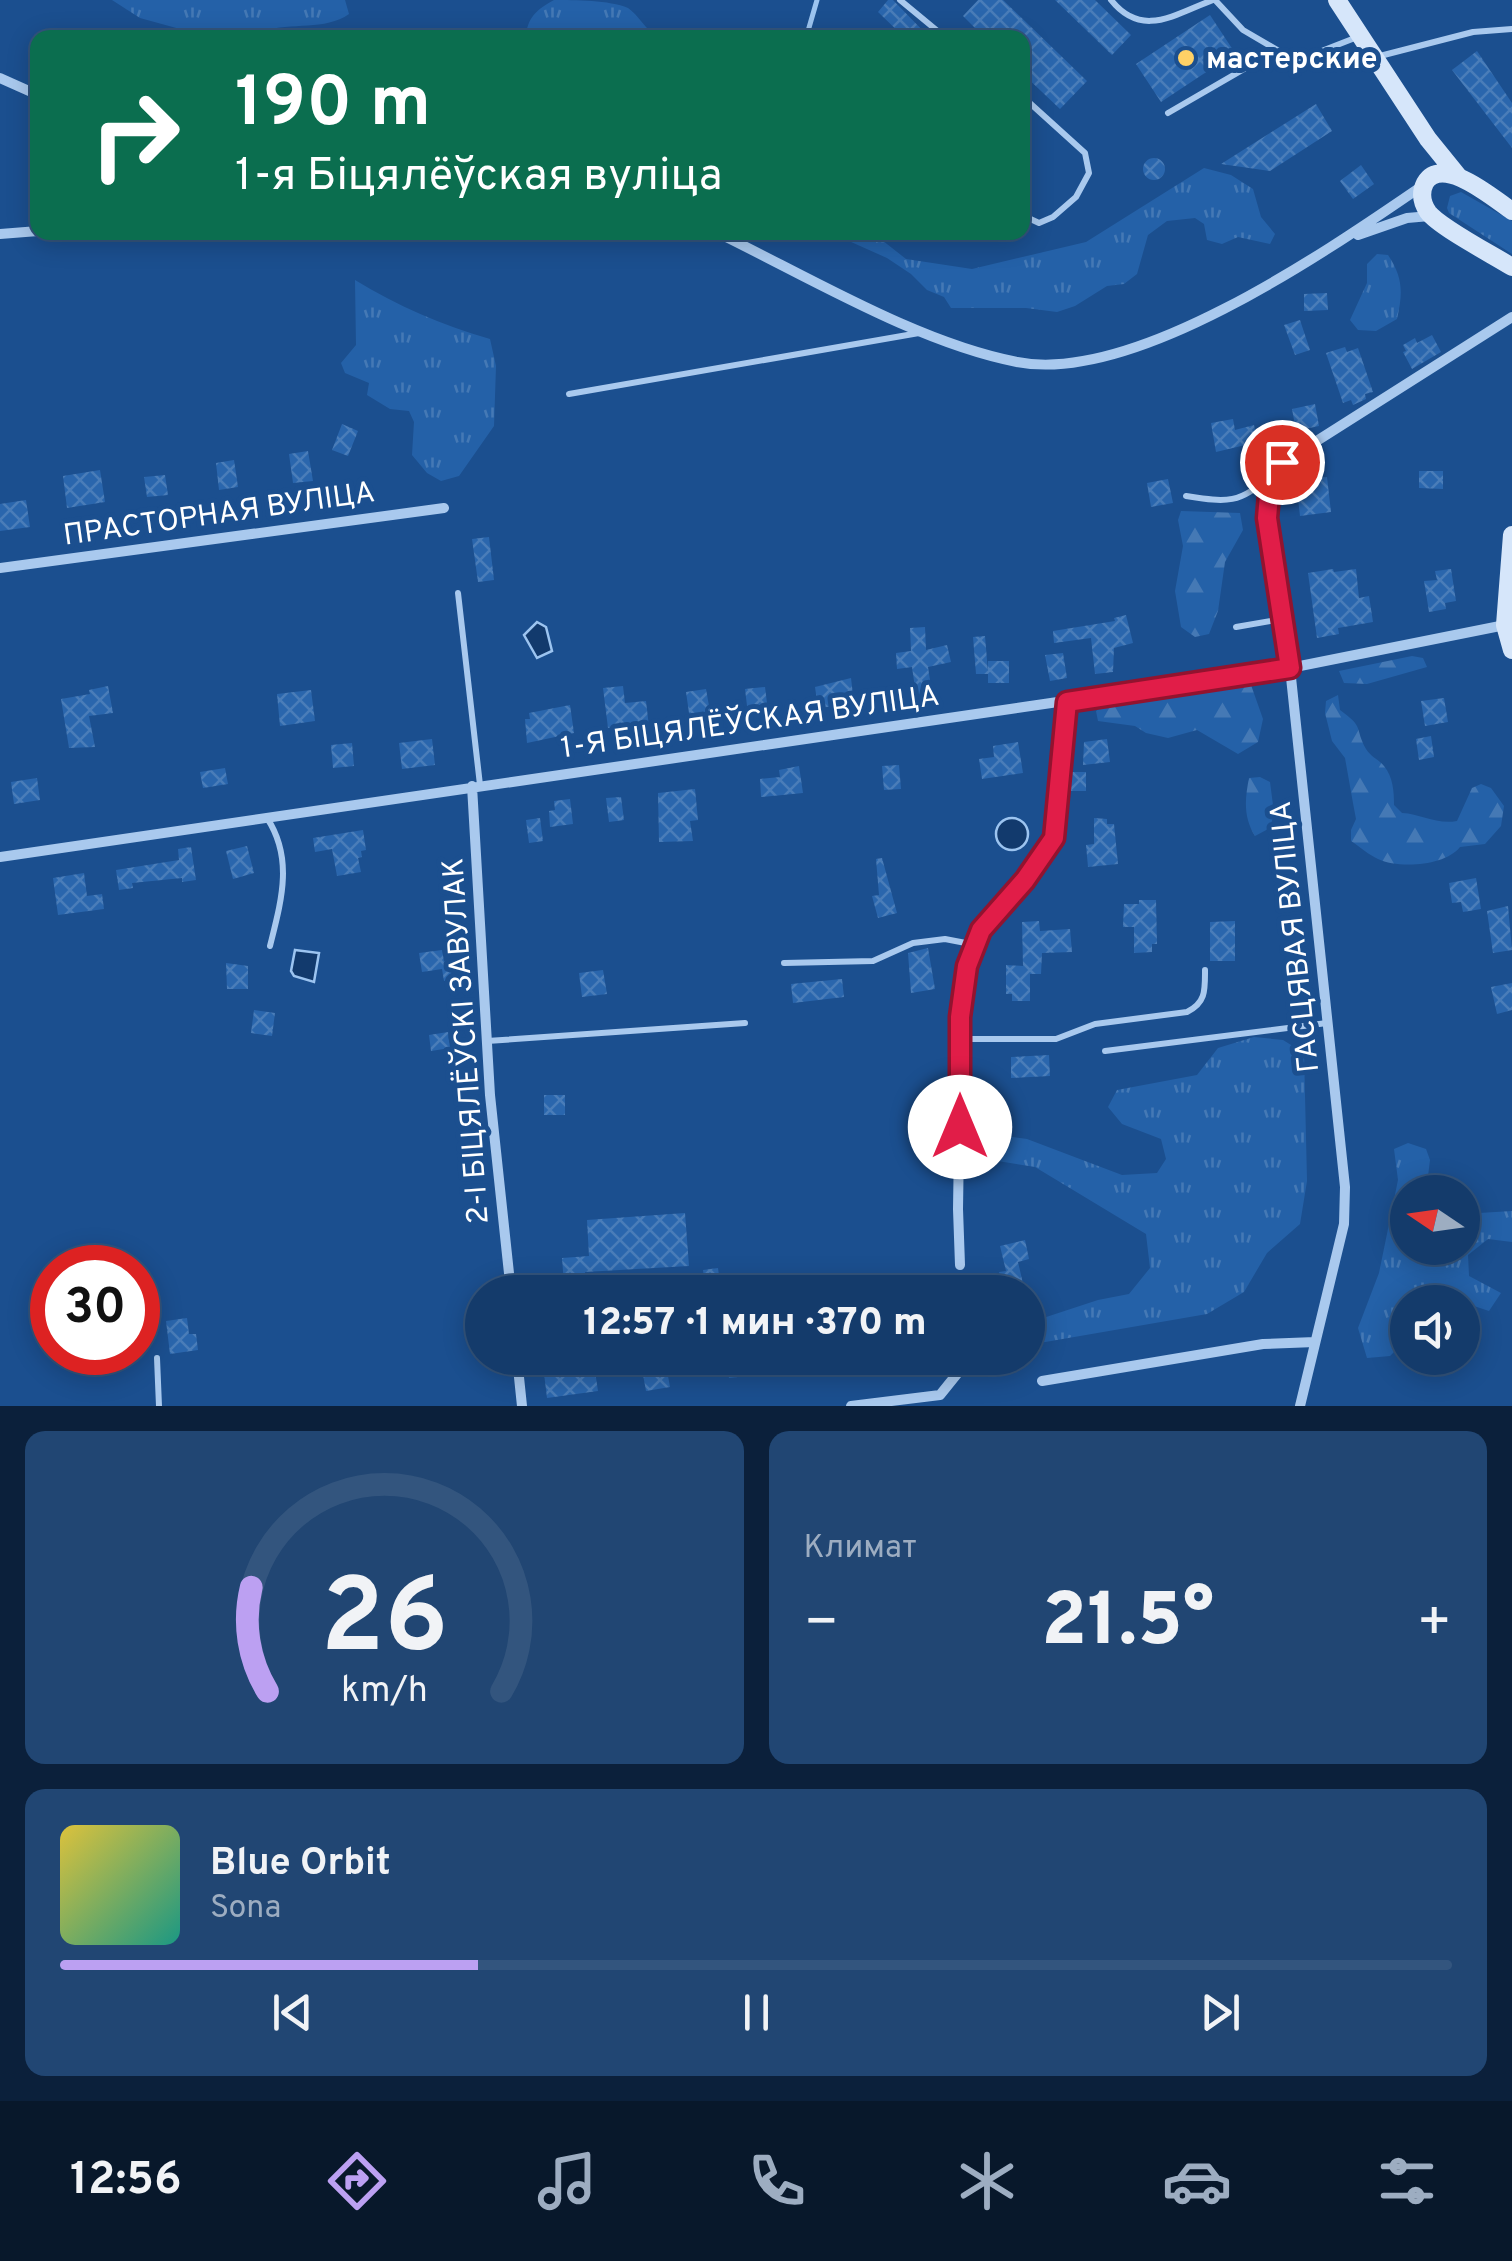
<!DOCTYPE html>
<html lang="ru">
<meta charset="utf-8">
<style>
:root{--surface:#143b6b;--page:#214673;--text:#f1f3f6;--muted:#9dadc1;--line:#33557e;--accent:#bca0f2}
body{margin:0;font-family:Overpass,sans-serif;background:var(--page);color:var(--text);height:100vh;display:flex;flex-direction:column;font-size:38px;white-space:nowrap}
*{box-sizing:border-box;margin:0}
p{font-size:32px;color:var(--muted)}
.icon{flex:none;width:55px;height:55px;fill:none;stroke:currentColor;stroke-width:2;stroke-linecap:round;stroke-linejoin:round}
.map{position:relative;height:1406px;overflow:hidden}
.sheet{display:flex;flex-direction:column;gap:25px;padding:25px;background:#0b203b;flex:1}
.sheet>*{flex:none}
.hud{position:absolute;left:30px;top:30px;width:1000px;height:210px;border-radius:20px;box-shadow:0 5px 25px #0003,0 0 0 2px var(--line);background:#0b6e4f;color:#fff;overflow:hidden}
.needle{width:65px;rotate:283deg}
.buttons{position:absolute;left:1390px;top:1175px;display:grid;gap:20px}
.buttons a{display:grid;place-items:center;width:90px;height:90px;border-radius:50%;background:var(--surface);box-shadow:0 5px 25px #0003,0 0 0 2px var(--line);font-size:50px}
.speed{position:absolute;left:30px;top:1245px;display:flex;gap:20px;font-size:50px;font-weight:700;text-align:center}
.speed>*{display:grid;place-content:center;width:130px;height:130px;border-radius:50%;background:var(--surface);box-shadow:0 5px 25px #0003,0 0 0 2px var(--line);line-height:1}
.speed .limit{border:15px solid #d22;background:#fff;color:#111}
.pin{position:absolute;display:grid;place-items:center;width:85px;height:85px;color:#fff;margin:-42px;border:5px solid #fff;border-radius:50%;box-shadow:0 2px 10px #0007}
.me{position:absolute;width:110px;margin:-55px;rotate:0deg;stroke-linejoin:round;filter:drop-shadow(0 0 8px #0008)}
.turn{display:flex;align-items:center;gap:35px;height:210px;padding:0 40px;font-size:45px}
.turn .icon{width:130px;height:130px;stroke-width:2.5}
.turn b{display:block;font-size:70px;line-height:85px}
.big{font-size:75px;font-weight:800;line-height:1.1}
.sheet .tile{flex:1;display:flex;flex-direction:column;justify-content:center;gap:15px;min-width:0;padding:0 35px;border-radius:20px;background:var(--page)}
.sheet .dial{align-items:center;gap:0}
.dial svg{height:260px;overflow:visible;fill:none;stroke:var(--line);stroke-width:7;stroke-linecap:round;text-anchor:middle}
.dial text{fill:var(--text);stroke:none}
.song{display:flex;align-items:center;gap:30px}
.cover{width:120px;height:120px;border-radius:15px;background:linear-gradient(135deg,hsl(50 70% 55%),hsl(170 70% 35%))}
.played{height:10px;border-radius:5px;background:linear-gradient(90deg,var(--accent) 30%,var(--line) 30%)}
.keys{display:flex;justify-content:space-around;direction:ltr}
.heat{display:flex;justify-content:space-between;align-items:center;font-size:55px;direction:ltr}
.sheet .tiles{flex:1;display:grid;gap:25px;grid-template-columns:1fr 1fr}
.tile:last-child{grid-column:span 2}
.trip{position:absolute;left:465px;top:1275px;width:580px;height:100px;border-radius:50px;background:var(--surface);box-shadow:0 5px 25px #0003,0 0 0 2px var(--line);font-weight:800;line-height:100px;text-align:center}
.tabs{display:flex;height:160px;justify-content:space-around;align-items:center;background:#08182b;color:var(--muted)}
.tabs .icon{width:70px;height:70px}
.tabs .active{color:var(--accent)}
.tabs b{font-size:45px;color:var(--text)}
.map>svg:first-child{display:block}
.grass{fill:url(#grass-tufts)}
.forest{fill:url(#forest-firs)}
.water{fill:#123a6d;stroke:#9cc4f0;stroke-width:2.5}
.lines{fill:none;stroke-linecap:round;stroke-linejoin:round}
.stream{stroke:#9cc4f0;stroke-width:5}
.building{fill:url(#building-cross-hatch)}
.service{stroke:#a9c9ee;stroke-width:6}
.minor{stroke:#a9c9ee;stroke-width:10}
.secondary{stroke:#d6e6fa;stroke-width:18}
.route-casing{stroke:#92132f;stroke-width:25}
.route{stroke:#e11d48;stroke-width:18}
.poi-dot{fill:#ffd166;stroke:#1b4f8f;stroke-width:4}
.labels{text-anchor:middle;stroke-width:10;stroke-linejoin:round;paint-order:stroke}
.poi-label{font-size:30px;font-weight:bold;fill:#fff;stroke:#1b4f8f;text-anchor:start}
.street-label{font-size:30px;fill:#fff;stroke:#1b4f8f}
</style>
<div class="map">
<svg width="1512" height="1406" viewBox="0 0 1512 1406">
<defs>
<pattern id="grass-tufts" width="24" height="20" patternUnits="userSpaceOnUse" patternTransform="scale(2.5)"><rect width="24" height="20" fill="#2461a8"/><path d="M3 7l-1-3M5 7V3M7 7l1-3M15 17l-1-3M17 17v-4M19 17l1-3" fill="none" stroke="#4579b5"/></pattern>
<pattern id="forest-firs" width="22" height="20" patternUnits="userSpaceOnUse" patternTransform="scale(2.5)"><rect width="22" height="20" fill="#2461a8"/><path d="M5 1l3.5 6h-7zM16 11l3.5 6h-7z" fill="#4579b5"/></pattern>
<pattern id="building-cross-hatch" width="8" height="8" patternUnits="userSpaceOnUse" patternTransform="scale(2.5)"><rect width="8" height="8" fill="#2a66ad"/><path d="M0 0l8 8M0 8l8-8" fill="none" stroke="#4a7db9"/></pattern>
</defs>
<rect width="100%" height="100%" fill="#1b4f8f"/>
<path class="grass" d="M112,0H345L349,14C325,31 291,22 263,31L260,37H191L180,29L140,18Z
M554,0C575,0 609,0 628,8C638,15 646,29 656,37H526C527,18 537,9 554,0Z
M1204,168L1231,175L1253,189L1261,217L1275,234L1270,244L1238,237L1222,244L1207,240L1204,224L1195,218L1167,221L1148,235L1137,274L1124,284L1107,286L1075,306L1057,312L1026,308H951L944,297L927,290L911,274L887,258L831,233H873L906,259L972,269L1086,242Z
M1461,192L1512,221V254L1449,213L1447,208L1450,196Z
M1377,254L1388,255C1403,277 1403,293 1397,319L1376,331L1358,330L1350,320L1367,283V264Z
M355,280C398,306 441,325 490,339L496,366L494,426L459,476L441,481L427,473L412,455L414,422L409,411L390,409L367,395L369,383L345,373L341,363L356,345Z
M1254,1037L1283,1040L1304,1053L1307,1181L1300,1224L1267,1253L1244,1292L1207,1314L1028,1345V1323L1098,1300L1129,1294L1150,1268L1146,1234L1035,1167L979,1158L972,1143L985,1133L1027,1139L1122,1175L1157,1173L1166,1159L1161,1139L1122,1124L1108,1107L1117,1090L1197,1075L1218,1048Z
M1408,1143L1426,1149L1430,1160L1426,1192H1408V1248H1462L1463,1214L1512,1211V1242L1488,1239L1468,1255L1469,1276L1501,1293L1489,1311L1462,1302H1408L1407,1339L1390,1356L1367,1358L1358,1328L1379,1273L1398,1180L1394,1149Z"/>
<path class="forest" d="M1181,511L1240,513L1243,530L1225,562L1218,611L1209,634L1195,637L1181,627L1175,591L1183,546L1178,520Z
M1412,656L1423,658L1427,667L1367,684L1344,683L1339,671Z
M1251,685L1263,719L1258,742L1238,754L1197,730L1168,738L1146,733L1135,726L1098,721L1096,711L1104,705Z
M1338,695L1340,710C1365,728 1354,727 1366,749C1371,757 1378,759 1384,766C1393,777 1394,791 1394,805L1402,813C1421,814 1437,825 1457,821L1472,788L1481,784L1491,788L1504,806L1501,826L1485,844L1460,847C1445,866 1399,869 1378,859C1369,855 1360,847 1351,841V830L1356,819L1353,803L1345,758L1332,741L1325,713L1326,701Z
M1260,777L1270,782L1274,813L1270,828L1255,836C1243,817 1245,798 1249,778Z"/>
<path class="water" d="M537,622L546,627L552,651L537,658L524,635Z
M996 834a16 16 0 1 1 32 0a16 16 0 1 1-32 0Z
M295,950L319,953L314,982L294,976L291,971Z"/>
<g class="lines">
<path class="stream" d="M806,38L817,0"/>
</g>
<path class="building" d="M888,0H893L930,38H905L878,12Z
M978,0H1003L1087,81L1060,109L1022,73V38H985L963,16Z
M1055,0H1095L1131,35L1112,55Z
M1210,15L1235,53L1161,102L1136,64Z
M1477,51L1512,103V148L1452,70Z
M1316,104L1332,131L1270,171L1221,164Z
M1143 169a11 11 0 1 1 22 0a11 11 0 1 1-22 0Z
M1361,165L1374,184L1353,199L1340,181Z
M1327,293L1328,310L1304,311V294Z
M1300,320L1310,350L1295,355L1284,325Z
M1432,335L1441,352L1412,369L1403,352L1406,351L1403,345L1415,338L1417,343Z
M1345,347L1347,352L1358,348L1373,392L1365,394L1366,399L1353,405L1351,400L1343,403L1326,353Z
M1315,404L1319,426L1296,431L1292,409Z
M1233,419L1235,430L1254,425L1258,442L1216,452L1211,423Z
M342,424L358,431L348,456L332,450Z
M308,451L313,481L293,483L289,454Z
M234,460L238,487L219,490L216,463Z
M100,470L105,502L67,508L63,476Z
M1419,471H1443V489L1419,488Z
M165,475L168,495L147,497L144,477Z
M1327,477L1331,512L1300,516L1296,481Z
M1168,479L1173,503L1151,507L1147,483Z
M26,500L30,527L0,531V504Z
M489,537L494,580L478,582L472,539Z
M1333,569L1334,572L1356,569L1359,598L1369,596L1373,622L1338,628L1339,634L1317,638L1308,573Z
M1451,569L1456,601L1445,603L1446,609L1429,612L1424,581L1437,580L1435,571Z
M1126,615L1133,643L1114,648L1113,672L1095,674L1091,638L1054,643L1053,631L1115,621L1114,618Z
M925,627L926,650L947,645L951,662L928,667L932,693L916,695L912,667L897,669L896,653L911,651L910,628Z
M985,636L988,672V661H1009V683H988V674H976L973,637Z
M1063,653L1067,678L1050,681L1045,655Z
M851,678L854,704L818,708L815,687Z
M108,686L113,713L89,716L95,747L69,748L61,699L90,694L89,690Z
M623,686L625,703L646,701L649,727L608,728L603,688Z
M765,687L768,711L748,714L745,689Z
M706,689L711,717L690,720L686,692Z
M311,690L315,721L280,726L277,694Z
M1444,698L1448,722L1425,726L1421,701Z
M570,705L574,733L527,743L525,719H530L529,713Z
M1431,736L1434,757L1419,760L1416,739Z
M432,739L435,765L402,769L399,743Z
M1107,739L1110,762L1083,765L1084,742Z
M1018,742L1023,773L982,779L979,759L994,757L993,746Z
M352,743L354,766L333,768L331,745Z
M899,765L901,789L884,790L882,766Z
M799,766L803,793L761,797L760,779L780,777L779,770Z
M225,768L228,784L203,788L200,772Z
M1069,772H1086V791H1067Z
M37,778L40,800L14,804L11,782Z
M695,789L698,820L690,821L693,841L659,842L658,793Z
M621,797L624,820L609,822L606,798Z
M570,799L573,824L550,827L549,811L555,810L554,801Z
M540,818L543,841L529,843L526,820Z
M1094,818L1107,819V824H1114L1118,864L1088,867L1086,845L1094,844Z
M363,830L366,850L361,851L362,857L358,858L361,872L337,876L332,849L315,852L313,838Z
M247,846L254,873L233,879L226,851Z
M191,847L196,880L182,882V878L132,883L133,888L119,890L116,870L179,860L178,849Z
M882,858L897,913L878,918L872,896L879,895L876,859Z
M84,873L87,896L102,894L104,909L58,915L53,878Z
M1476,878L1481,909L1463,912L1461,902L1452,903L1449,883Z
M1139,900H1156L1157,944H1152V952L1134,953V927H1123L1124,904H1139Z
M1508,906L1512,950L1493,953L1487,911Z
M1039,921L1040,931L1070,929L1072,952L1042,953L1041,974H1030V1001H1012V994H1006V965L1023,966L1022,922Z
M1235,921V961H1210V922Z
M928,948L935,989L911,993L908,953Z
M442,950L444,961L463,958L466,977L444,981L442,969L422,972L419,953Z
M226,963L248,966V989H227Z
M603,970L607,994L582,997L579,973Z
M842,979L844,997L793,1003L791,984Z
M1512,983V1010L1497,1014L1491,987Z
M254,1010L275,1013L272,1036L251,1033Z
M448,1032L450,1048L431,1051L429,1035Z
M1049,1055L1050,1076L1011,1078V1057Z
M544,1095H565V1115H544Z
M685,1213L689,1266L585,1272L586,1282L564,1284L562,1258L589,1256L587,1220Z
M1025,1240L1029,1259L1018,1262L1025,1292H1004L999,1272L1006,1271L1000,1246Z
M718,1268L721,1291L706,1292L703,1270Z
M187,1318L189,1334H196L198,1350L170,1354L166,1321Z
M726,1358H743L746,1376L729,1378Z
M577,1361L578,1373L595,1371L598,1391L547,1398L543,1365Z
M666,1365L670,1387L646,1391L642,1369Z"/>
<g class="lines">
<path class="service" d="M900,0L946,38
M1111,0C1142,39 1175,14 1213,0
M1215,0L1243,30L1296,61L1360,36
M1376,57L1473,32L1512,29
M1022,96L1085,153L1089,173L1076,197L1053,217L1039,223L1022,215
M1168,113L1275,51
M569,394L919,333
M1186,496C1225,502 1241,505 1270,475
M458,593L480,785
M1236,627L1282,619
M267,818C294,859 281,902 270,946
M784,963L873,961L913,943L945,939L971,944
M961,1039H1056L1095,1024L1187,1012C1206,1003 1205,990 1205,970
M487,1041L745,1023
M1105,1051L1327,1023
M157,1358L159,1406"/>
<path class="minor" d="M0,78L38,95
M716,232C807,276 918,343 1017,362C1134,385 1327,251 1422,186
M0,234L38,231
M1358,235L1407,218L1430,216
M0,568L444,508
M472,786L490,1095L511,1292
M0,857L1290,668L1505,625
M960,1265L958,1209L961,1017L967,966L972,945L981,930L1025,880L1054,837L1067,701
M517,1358L522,1406
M1042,1381L1263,1344L1315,1342
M851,1406L940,1395L965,1364
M1300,1406L1344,1224L1345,1187L1290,668L1267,518L1270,483L1282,463L1512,317"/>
<path class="secondary" d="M1337,0L1428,139L1458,176
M1512,211C1494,199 1442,154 1425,183C1420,193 1422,203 1428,212C1439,227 1493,255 1512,267
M1512,535L1505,625L1512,650"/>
</g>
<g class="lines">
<g class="route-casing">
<path id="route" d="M960,1127V1017L967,966L981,930L1025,880L1054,838L1067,702L1290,668L1267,518L1270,483L1282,462"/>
</g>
<use href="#route" class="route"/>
</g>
<circle class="poi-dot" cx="1186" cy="58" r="10"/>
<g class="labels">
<g class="poi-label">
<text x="1206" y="68">мастерские</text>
</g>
<g class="street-label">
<text transform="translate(219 513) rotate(-8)" y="10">ПРАСТОРНАЯ ВУЛІЦА</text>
<text transform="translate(750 721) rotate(-8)" y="10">1-Я БІЦЯЛЁЎСКАЯ ВУЛІЦА</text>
<text transform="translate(1294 937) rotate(-96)" y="10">ГАСЦЯВАЯ ВУЛІЦА</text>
<text transform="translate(465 1041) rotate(-94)" y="10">2-І БІЦЯЛЁЎСКІ ЗАВУЛАК</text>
</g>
</g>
</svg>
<div class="buttons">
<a><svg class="needle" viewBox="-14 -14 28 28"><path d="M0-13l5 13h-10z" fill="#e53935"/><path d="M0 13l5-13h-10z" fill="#9dadc1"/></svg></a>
<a><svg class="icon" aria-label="sound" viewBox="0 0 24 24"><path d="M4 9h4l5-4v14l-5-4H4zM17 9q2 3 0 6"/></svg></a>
</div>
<div class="speed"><div class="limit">30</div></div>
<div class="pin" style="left:1282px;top:462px;background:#d93025"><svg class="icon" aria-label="arrive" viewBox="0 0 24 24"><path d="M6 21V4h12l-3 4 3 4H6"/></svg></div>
<svg class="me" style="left:960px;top:1127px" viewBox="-20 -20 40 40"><circle r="19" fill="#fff"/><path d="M0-13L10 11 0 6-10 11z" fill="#e11d48"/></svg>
<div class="trip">12:57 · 1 мин · 370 m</div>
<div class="hud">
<div class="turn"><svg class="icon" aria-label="right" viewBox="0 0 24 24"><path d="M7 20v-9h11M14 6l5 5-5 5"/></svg><div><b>190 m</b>1-я Біцялёўская вуліца</div></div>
</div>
</div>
<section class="sheet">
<div class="tiles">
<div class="tile dial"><svg viewBox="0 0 100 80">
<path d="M14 69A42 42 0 1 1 86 69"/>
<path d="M14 69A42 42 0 0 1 9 37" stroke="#bca0f2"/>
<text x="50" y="56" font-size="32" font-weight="700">26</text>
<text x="50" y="72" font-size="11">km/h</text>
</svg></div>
<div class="tile"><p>Климат</p>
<div class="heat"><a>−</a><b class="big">21.5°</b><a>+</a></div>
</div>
<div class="tile">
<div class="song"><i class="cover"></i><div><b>Blue Orbit</b><p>Sona</p></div></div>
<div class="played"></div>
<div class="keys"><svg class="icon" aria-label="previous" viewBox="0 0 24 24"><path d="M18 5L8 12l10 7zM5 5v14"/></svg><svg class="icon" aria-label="pause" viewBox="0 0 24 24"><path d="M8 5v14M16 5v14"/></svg><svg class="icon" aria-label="next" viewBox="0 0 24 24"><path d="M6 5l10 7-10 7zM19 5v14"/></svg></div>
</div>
</div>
</section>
<nav class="tabs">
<b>12:56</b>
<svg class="icon active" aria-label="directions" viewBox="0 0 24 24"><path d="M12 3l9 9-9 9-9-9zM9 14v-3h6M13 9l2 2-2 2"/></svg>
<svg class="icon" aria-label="music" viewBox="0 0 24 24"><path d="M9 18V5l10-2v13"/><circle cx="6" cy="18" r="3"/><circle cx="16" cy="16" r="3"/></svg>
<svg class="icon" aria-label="phone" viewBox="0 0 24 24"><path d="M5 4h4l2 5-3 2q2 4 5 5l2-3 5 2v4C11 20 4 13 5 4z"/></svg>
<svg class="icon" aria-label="climate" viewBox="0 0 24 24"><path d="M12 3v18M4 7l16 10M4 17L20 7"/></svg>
<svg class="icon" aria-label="car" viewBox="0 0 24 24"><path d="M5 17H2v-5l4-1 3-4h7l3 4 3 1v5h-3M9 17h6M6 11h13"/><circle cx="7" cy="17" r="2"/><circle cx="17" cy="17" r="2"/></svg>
<svg class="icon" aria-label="filters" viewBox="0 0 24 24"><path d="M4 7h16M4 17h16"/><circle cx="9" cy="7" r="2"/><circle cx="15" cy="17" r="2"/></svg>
</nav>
